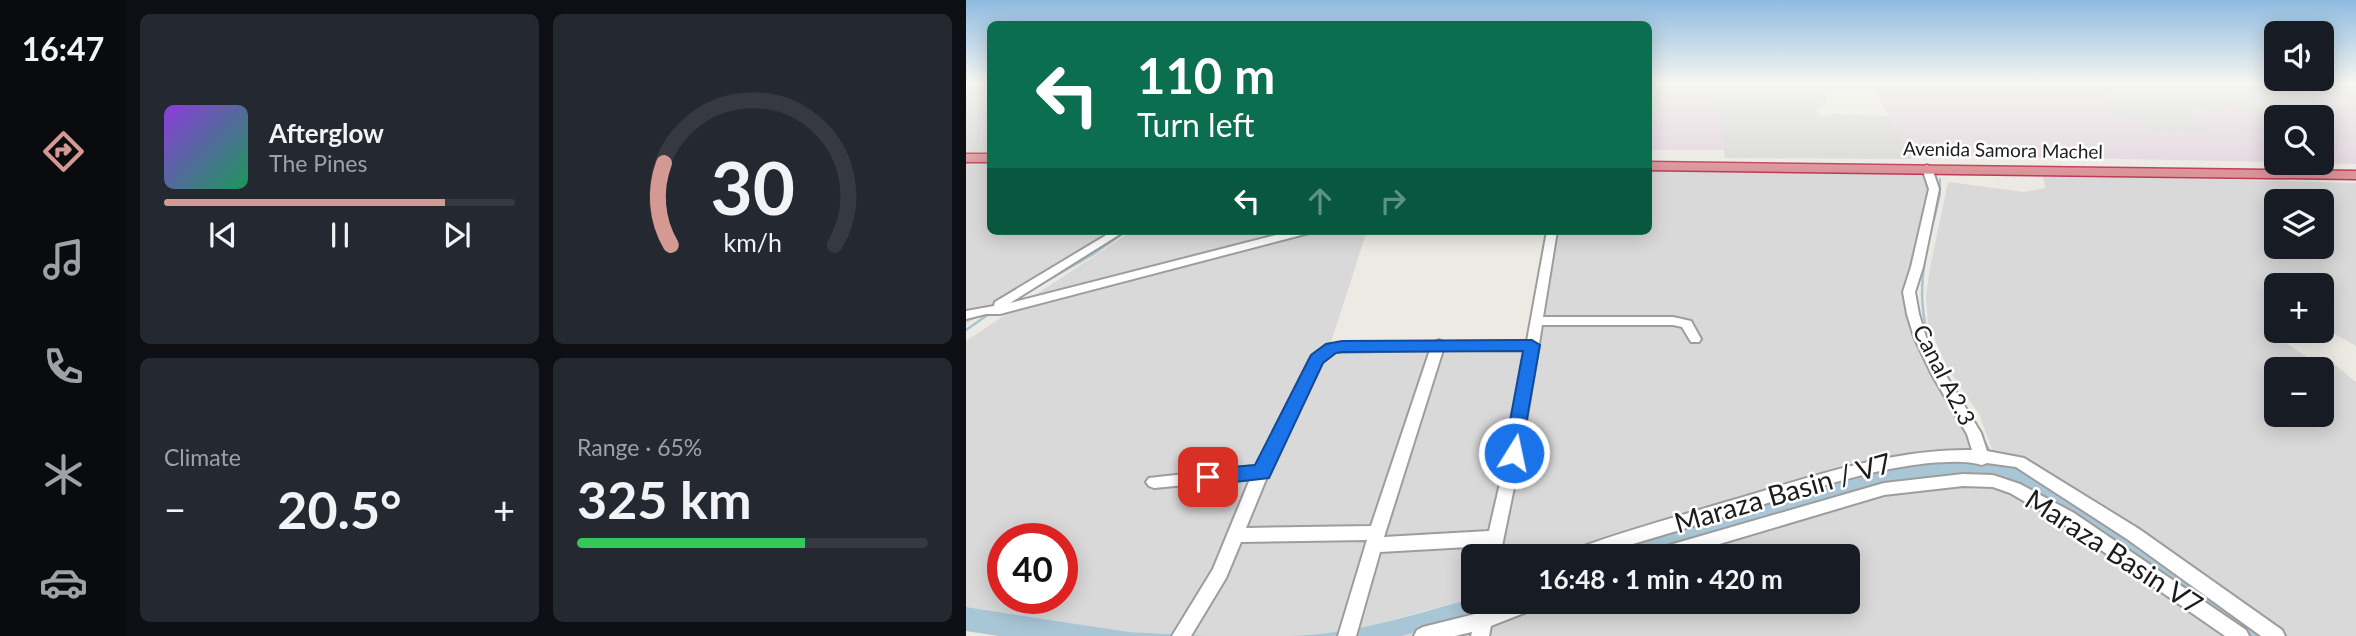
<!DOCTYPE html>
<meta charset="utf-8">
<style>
:root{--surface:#171b24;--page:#242831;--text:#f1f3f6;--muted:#9ea1a6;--line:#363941;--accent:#d49992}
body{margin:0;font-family:Lato,sans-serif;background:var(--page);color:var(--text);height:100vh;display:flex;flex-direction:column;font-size:26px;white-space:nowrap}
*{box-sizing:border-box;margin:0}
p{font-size:23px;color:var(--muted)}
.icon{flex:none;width:38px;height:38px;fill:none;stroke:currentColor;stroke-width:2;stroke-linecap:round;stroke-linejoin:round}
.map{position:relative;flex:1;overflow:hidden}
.side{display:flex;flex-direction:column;gap:14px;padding:14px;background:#0d0f14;width:840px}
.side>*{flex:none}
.guide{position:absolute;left:21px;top:21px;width:665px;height:214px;border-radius:10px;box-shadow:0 4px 18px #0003;background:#0b6e4f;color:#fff;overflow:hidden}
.controls{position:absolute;left:1298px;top:21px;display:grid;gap:14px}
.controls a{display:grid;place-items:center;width:70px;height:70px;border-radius:10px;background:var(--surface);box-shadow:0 4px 18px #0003;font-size:35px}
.speed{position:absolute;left:21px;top:523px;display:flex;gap:14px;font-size:35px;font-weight:700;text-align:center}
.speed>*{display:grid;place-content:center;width:91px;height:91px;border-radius:50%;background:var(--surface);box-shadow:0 4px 18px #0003;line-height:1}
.speed .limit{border:10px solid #d22;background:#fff;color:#111}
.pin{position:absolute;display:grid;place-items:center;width:60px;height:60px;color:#fff;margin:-30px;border-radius:14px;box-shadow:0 4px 10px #0006}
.me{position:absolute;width:77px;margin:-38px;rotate:10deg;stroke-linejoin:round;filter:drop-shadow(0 0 5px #0008)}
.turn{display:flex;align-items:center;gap:24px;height:147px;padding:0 35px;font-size:32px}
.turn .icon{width:91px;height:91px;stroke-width:2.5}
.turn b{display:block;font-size:49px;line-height:60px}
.lanes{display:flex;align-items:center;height:66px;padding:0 35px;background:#0003;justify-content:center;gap:35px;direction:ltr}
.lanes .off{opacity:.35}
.big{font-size:52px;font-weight:700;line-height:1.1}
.side .tile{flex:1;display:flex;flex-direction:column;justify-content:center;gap:10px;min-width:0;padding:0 24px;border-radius:10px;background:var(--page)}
.side .dial{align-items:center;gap:0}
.dial svg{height:182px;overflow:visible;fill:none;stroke:var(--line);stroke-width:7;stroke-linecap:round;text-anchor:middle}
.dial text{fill:var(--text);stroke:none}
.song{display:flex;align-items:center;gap:21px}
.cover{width:84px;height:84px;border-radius:10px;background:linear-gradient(135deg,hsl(270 70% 55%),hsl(150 70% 35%))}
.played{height:7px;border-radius:4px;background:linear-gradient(90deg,var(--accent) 80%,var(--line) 80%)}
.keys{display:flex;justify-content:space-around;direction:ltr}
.heat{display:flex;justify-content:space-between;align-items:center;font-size:38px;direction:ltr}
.charge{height:10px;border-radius:5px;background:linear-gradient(90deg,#34c759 65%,var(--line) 0)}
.side .tiles{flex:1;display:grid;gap:14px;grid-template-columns:repeat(2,1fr)}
.trip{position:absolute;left:495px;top:544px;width:399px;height:70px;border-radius:10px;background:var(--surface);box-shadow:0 4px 18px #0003;font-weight:700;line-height:70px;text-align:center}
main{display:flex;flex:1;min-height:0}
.tabs{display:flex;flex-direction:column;width:126px;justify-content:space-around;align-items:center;background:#090b0e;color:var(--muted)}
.tabs .icon{width:49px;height:49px}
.tabs .selected{color:var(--accent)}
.tabs b{font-size:32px;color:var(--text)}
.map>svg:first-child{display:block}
.residential{fill:#dad9d9;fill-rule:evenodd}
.industrial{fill:#e4d6e0}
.water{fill:#a8c6d5}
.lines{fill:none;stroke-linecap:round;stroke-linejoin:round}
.stream-far2{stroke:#a8c6d5;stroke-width:2}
.stream-far1{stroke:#a8c6d5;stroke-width:2.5}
.stream{stroke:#a8c6d5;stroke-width:3.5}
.minor-casing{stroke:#9d9d9d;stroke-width:4}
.highway-casing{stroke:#c13958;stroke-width:3}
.minor{fill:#fff;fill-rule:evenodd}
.highway{fill:#db9498;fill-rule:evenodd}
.route{fill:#1a73e8;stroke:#114b97;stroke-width:2}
.labels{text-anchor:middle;stroke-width:5;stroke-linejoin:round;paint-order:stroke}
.far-street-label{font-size:19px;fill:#1c1c1c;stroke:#fff}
.street-label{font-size:23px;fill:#1c1c1c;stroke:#fff}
.near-street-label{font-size:28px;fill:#1c1c1c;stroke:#fff}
</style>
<main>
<nav class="tabs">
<b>16:47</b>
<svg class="icon selected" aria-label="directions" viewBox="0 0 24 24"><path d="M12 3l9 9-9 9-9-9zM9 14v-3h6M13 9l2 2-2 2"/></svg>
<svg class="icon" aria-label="music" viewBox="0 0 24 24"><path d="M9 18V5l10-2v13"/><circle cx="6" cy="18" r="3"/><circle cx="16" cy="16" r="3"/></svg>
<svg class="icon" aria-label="phone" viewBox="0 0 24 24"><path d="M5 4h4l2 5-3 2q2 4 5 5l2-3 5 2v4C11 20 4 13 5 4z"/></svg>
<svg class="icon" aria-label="climate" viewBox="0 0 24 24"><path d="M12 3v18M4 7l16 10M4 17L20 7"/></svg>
<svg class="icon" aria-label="car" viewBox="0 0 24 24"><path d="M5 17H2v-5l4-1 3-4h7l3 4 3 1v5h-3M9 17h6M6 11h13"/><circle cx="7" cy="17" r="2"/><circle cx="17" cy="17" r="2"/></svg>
</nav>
<section class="side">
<div class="tiles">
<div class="tile">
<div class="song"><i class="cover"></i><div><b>Afterglow</b><p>The Pines</p></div></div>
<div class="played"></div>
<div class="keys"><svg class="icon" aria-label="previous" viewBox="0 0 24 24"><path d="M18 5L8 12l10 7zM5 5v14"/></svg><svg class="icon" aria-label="pause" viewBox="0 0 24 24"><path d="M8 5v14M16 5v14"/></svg><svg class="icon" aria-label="next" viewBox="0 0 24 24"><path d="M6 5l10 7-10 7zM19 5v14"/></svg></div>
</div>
<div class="tile dial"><svg viewBox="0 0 100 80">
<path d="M14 69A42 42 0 1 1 86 69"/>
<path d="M14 69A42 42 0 0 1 11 33" stroke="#d49992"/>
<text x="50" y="56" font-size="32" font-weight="700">30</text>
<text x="50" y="72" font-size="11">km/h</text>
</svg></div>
<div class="tile"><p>Climate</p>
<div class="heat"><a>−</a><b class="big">20.5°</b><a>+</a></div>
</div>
<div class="tile"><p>Range · 65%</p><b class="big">325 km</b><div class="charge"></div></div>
</div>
</section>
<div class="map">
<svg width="1390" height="636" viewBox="0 0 1390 636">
<rect width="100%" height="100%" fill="#eceae3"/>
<path class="residential" d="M0,83H24V156H0Z
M682,83H847L859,91L861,100L850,109L855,117L868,114L923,116L946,155L945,159L759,158L758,150L694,98V110H683Z
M1158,83H1333L1366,112L1330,111L1326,116L1292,115L1276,104L1250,110L1222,109L1242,133L1187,131L1172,121L1148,119L1130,97L1160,86Z
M0,160L24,161V231H151L70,283L0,324Z
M683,170L959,173L964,200L944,309L1019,460L664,545L630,556H536L588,231H682Z
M1111,176L1390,183V346L1356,327V285H1311V331H1320L1306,334L1347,361H1364L1390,382V636H1303L1031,463L1013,414L981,367L962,324L960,296L964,268L982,182L1058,192L1079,188L1077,177ZM1311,201H1356V247H1311ZM1311,369H1356V415H1311Z
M166,231H401L364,345L559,344L518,556H508L507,598L416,623L356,635L322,636H243L163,632L0,607V341ZM37,539H96V598H37Z
M995,474L1040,478L1057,486L1279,636H436L551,602H882V556H673L917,484Z"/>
<path class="industrial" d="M904,83H1158L1160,86L1130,97L1148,119L1172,121L1187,131L1241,133L1220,109L1248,110L1246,106L1276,104L1292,115L1326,116L1329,111L1365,112L1333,83H1390V164L1330,163H1356V117H1311V162L946,155Z
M694,97H750L758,150H683V110H694Z"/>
<path class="water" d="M984,460L1046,464L1141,524L1303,636H1279L1057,486L1040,478L995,474L917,484L673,556H630L888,474Z
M507,598L508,602H551L436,636H322C386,635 446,615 507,598Z
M0,607L163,632L243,636H33L0,631Z"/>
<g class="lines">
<path class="stream-far2" d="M968,220L974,195V179"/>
<path class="stream-far1" d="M964,234L968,218
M961,247C954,285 953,316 968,353
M65,290L126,255L160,231
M0,330L23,314"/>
<path class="stream" d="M1008,422L1024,453"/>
<g class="minor-casing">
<path id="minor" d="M961,165L966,168L973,189L957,267L949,292L953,314L960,337L979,374L1015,433L1021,451L1058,458L1173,529L1316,630L1319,636H1295L1161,539L1050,467L1021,463L1016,465C1000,460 981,462 963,463C896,470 832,494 767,514C721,528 675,541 629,556H602L604,551C658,531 713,516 767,500C846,477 923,449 1006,450L1001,434L966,375L948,337L941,314L937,292L945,267L963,189L956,168Z
M147,231H159L44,303L326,231H344L343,233L34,314H20L0,319V311L28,306L29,302Z
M581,231H591L577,317H707L725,321L735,339L733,342H725L716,327L707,325H576L555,453L534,556H518L520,546L414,552L390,636H372L401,540L275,542L260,578L225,636H206L247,569L284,479L188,488L183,486L180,482L183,478L290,466L344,359L360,345L376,343L468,342L473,340L478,342L561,341ZM559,349L541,453L523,531L418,537L477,350ZM464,350L405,526L280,528L303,472L356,362L368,352Z
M997,474L1027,475L1054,484L1108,513L1280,630L1283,636H1259L1096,523L1044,493L1027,487L997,486L918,495L713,556H682L684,551L690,549L918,483Z
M511,602H529L528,607L543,602H574L571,608L525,626L523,636H505L506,632L489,636H448L451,630L457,627L509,614Z"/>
</g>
<g class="highway-casing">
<path id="highway" d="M0,154H24V162H0Z
M682,162L1390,171V179L682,170Z"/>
</g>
<use href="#minor" class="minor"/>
<use href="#highway" class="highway"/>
</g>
<linearGradient id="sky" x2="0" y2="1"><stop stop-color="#8ebbe0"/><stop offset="0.48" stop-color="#f6f6f2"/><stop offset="1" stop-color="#f6f6f2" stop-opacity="0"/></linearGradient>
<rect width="1390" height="172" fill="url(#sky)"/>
<path class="route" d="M566,340L574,345L554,458L548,460L541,458L538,453L557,351L376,352L370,353L357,363L303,478L242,485L235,483L232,477L235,471L242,469L289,465L345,355L360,344L376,341Z"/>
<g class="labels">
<g class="far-street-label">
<text transform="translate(1037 150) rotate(1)" y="7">Avenida Samora Machel</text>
</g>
<g class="street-label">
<text transform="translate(978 375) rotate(63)" y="8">Canal A2.3</text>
</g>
<g class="near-street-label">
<text transform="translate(817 493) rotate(-16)" y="10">Maraza Basin / V7</text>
<text transform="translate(1148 552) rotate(33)" y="10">Maraza Basin V7</text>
</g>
</g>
</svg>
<div class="controls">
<a><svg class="icon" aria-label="sound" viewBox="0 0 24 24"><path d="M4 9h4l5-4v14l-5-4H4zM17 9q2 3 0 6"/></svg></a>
<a><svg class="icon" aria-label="search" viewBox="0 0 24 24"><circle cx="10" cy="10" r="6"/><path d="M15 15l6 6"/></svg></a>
<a><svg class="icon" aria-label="layers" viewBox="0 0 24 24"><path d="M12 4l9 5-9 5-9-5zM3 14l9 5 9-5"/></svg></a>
<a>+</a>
<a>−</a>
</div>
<div class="speed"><div class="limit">40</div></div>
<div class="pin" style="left:242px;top:477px;background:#d93025"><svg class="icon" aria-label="arrive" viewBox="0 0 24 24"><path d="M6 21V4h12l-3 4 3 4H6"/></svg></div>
<svg class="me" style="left:548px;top:453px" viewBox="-20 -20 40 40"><circle r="17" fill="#1a73e8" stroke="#fff" stroke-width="3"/><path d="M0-11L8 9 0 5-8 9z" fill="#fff"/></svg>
<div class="trip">16:48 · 1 min · 420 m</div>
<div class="guide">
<div class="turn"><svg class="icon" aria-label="left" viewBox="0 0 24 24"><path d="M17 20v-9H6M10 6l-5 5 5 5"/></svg><div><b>110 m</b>Turn left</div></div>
<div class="lanes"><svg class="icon" aria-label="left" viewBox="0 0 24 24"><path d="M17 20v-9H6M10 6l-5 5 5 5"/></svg><svg class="icon off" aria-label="ahead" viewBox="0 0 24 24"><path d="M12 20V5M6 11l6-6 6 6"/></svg><svg class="icon off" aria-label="right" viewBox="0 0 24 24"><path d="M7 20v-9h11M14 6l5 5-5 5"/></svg></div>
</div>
</div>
</main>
